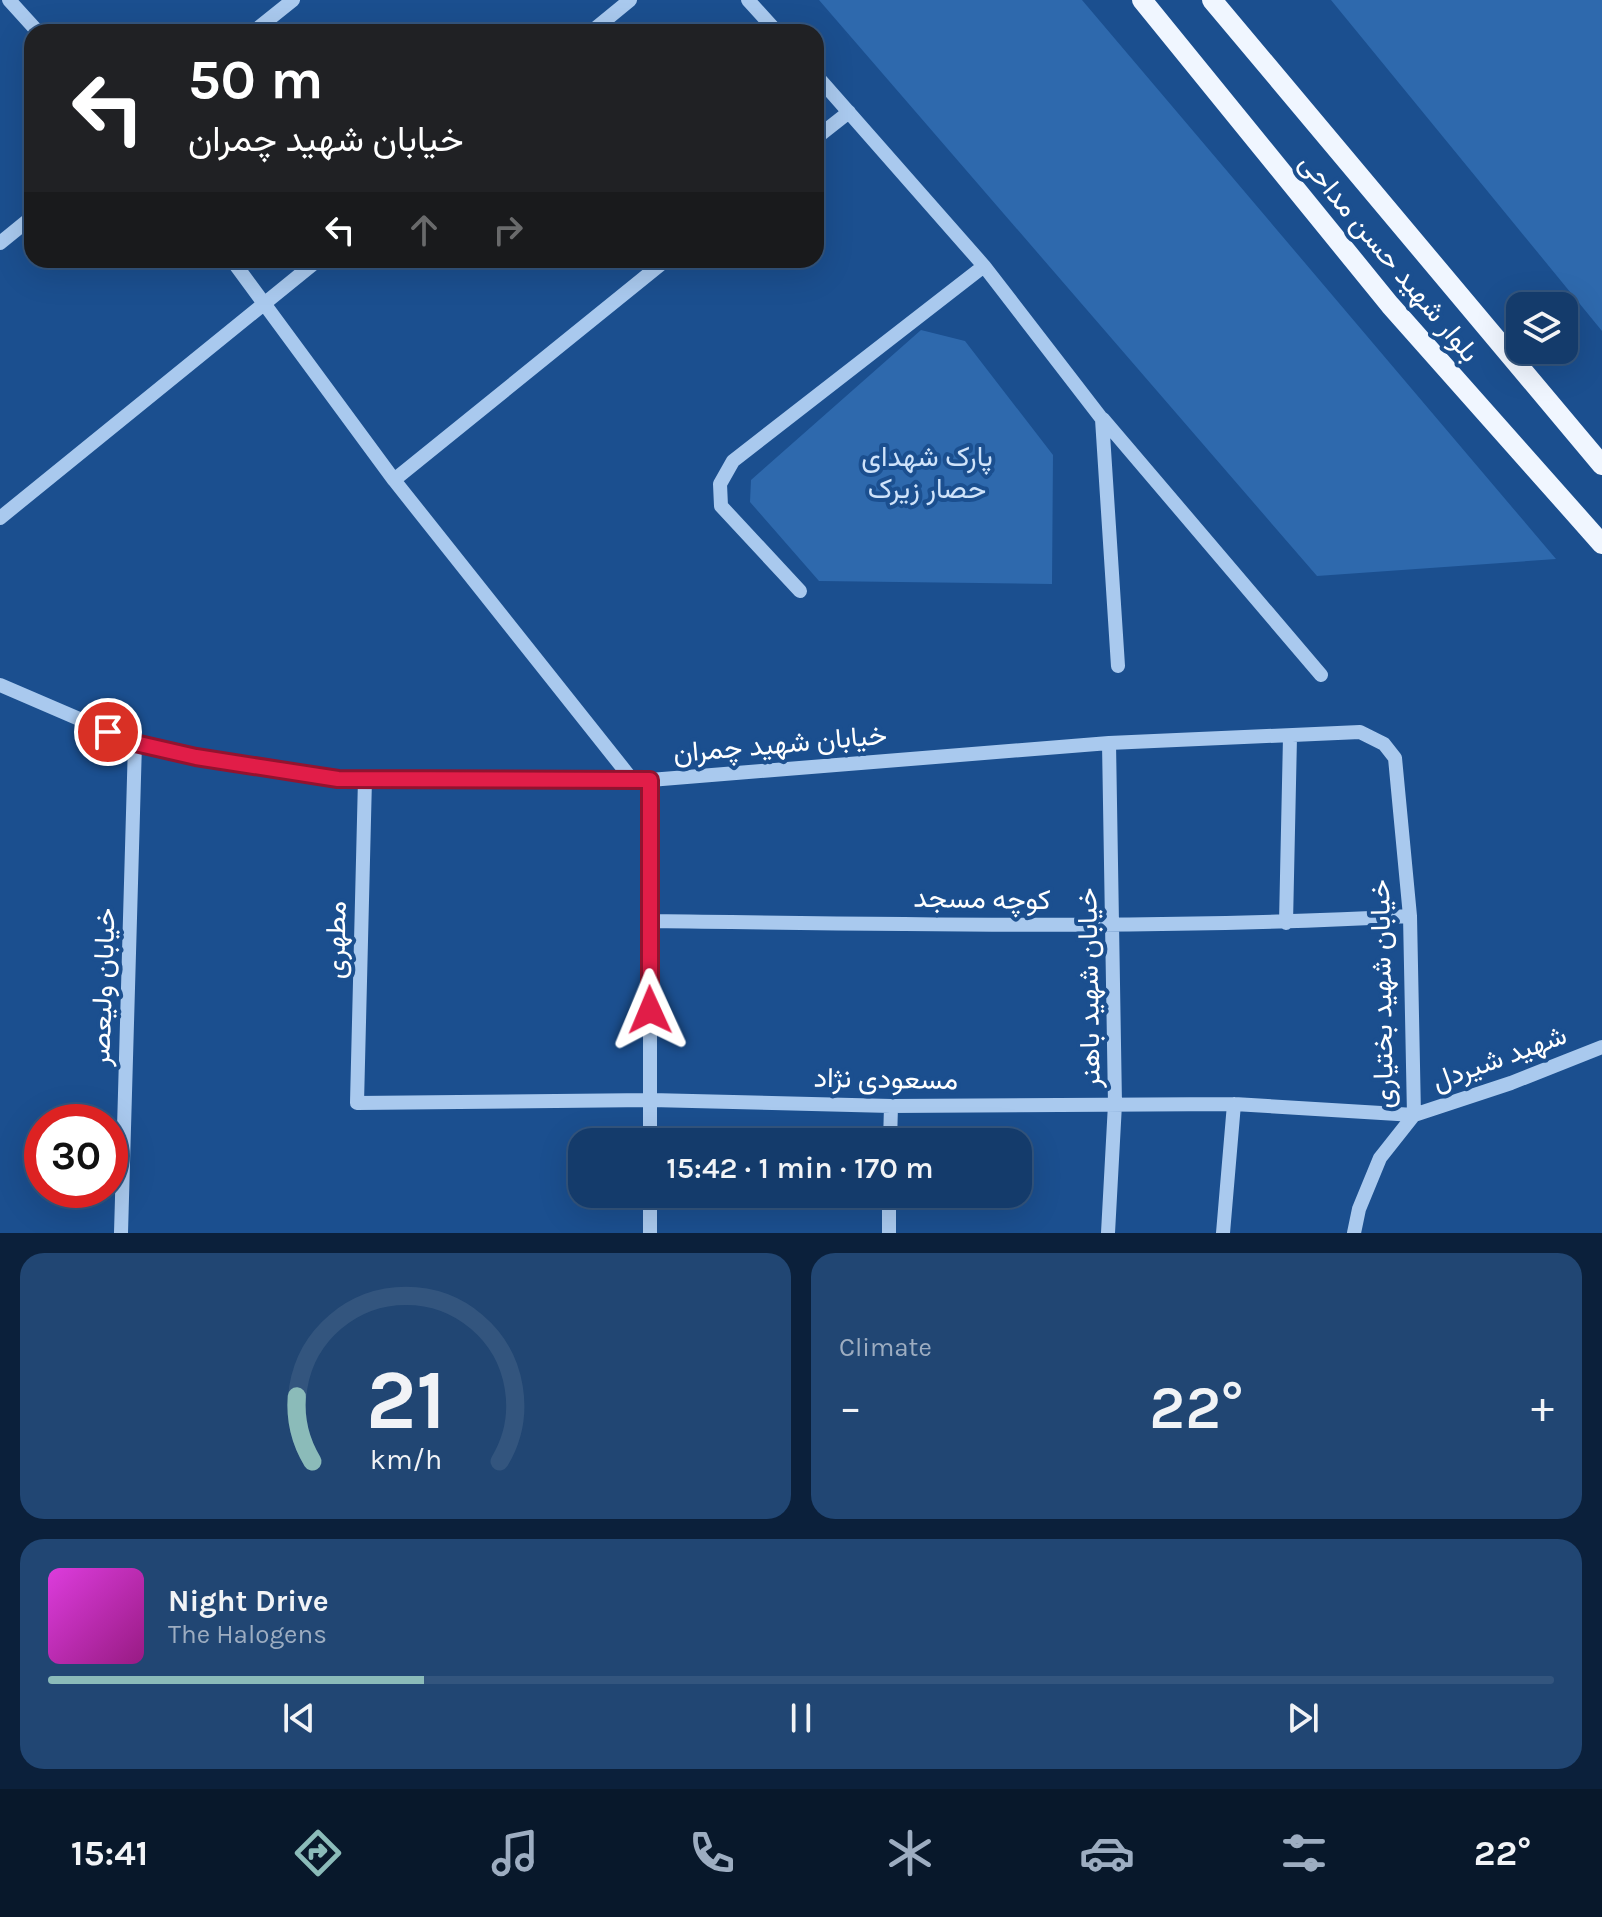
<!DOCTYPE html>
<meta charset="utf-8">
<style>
:root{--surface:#143b6b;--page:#214673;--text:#f1f3f6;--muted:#9dadc1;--line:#33557e;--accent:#8bbbb9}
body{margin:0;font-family:Karla,Vazirmatn,sans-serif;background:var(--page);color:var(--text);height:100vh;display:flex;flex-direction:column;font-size:30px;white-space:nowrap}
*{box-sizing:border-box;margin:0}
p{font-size:26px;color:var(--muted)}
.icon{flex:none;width:44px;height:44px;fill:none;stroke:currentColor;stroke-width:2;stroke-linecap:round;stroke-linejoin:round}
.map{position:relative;height:1233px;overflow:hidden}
.sheet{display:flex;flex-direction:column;gap:20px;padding:20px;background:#0b203b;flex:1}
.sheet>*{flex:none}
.top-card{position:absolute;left:24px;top:24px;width:800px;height:244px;border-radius:24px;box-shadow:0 8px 32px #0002,0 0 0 2px var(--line);background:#202124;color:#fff;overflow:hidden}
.controls{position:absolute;left:1506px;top:292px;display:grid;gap:16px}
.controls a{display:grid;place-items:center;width:72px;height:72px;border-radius:16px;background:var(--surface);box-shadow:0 8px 32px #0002,0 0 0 2px var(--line);font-size:40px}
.speed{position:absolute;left:24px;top:1104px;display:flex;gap:16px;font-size:40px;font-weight:700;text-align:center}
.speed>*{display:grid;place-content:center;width:104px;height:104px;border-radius:50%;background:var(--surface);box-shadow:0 8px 32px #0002,0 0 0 2px var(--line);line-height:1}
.speed .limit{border:12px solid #d22;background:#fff;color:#111}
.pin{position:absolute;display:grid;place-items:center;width:68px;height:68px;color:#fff;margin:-34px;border:4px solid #fff;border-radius:50%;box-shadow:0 2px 8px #0007}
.me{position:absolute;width:88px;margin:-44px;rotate:359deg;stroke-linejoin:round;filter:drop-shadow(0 0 6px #0008)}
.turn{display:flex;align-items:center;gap:28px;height:168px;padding:0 32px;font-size:36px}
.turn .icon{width:104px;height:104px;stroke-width:2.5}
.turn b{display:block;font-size:56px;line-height:68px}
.lanes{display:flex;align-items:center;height:76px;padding:0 32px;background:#0003;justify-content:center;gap:40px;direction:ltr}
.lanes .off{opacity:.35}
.big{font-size:60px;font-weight:600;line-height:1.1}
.sheet .card{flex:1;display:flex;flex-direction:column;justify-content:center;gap:12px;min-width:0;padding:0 28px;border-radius:24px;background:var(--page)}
.sheet .dial{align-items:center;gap:0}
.dial svg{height:208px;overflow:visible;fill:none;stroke:var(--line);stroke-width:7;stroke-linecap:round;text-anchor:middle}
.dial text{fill:var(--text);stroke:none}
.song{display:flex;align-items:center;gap:24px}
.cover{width:96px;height:96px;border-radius:12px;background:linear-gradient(135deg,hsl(300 70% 55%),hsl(310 70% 35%))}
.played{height:8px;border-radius:4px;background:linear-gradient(90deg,var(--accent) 25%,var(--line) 25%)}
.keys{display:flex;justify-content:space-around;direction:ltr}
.heat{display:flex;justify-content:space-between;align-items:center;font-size:44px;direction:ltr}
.sheet .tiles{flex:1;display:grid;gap:20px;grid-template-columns:1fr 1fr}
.card:last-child{grid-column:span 2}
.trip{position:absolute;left:568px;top:1128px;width:464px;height:80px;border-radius:24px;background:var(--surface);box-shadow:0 8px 32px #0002,0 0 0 2px var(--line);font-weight:600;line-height:80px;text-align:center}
.tab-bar{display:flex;height:128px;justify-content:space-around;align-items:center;background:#08182b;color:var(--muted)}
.tab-bar .icon{width:56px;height:56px}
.tab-bar .on{color:var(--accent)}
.tab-bar b{font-size:36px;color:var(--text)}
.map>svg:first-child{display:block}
.green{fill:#2e69ad}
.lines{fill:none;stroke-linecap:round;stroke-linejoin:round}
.minor{stroke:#a9c9ee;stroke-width:14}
.major{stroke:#f0f6ff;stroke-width:20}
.route-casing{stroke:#92132f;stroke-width:20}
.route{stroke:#e11d48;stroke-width:14}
.labels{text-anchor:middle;stroke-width:8;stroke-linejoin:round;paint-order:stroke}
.street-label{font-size:28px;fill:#fff;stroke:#1b4f8f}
.park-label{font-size:28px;fill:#cfe3fa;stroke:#1b4f8f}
</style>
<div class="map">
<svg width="1602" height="1233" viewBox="0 0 1602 1233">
<rect width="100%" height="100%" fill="#1b4f8f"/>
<path class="green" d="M819,0H1082L1556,559L1317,576Z
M1331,0H1602V331Z
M921,330L965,341L1053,455L1052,584L819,581L750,502L751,480Z"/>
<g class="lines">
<path class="minor" d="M9,0L38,32
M748,0L777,32
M253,32L293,0
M591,32L630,0
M816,75L984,266L1102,419L1118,666
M816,138L849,112
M0,243L32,217
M232,260L394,480L630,777
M1103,419L1321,675
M394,480L666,260
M0,518L318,260
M800,591L721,506L720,484L733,461L984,266
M0,685L135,743L196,757L338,779L650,780L1109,743L1360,732L1384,744L1395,758L1410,916L1414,1115L1380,1158L1359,1209L1354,1233
M365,779L357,1103L651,1100L891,1106L1234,1104L1414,1115L1511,1083L1602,1047
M650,780V1142
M648,921C902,924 1156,930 1410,916
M1286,923L1290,737
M890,1142L891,1106
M121,1233L135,743
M650,1233V1194
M889,1233V1194
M1108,1233L1115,1104L1109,743
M1223,1233L1234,1104"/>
<path class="major" d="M1142,0L1390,305L1602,544
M1212,0L1602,465"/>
</g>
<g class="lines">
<g class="route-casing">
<path id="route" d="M108,732L135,743L196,757L338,779L650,780V1010"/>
</g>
<use href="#route" class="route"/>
</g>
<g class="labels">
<g class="street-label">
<text transform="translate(1390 257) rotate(50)" y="10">بلوار شهید حسن مداحی</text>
<text transform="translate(780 743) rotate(-5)" y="10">خیابان شهید چمران</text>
<text transform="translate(982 898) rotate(1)" y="10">کوچه مسجد</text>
<text transform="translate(335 940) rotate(-89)" y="10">مطهری</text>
<text transform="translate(102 987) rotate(-88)" y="10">خیابان ولیعصر</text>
<text transform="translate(1088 988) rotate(-91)" y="10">خیابان شهید باهنر</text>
<text transform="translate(1381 994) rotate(-91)" y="10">خیابان شهید بختیاری</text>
<text transform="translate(1499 1057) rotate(-20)" y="10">شهید شیردل</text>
<text transform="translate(886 1078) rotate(1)" y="10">مسعودی نژاد</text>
</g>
<g class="park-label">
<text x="927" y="466">پارک شهدای<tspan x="927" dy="32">حصار زیرک</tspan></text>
</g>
</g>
</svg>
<div class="controls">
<a><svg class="icon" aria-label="layers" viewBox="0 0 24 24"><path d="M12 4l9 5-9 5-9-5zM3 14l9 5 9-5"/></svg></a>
</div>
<div class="speed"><div class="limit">30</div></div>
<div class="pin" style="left:108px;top:732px;background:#d93025"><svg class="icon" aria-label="arrive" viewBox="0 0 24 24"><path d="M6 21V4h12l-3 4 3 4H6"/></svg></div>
<svg class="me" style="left:650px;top:1010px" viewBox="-20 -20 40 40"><path d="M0-17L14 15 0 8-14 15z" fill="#e11d48" stroke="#fff" stroke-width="4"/></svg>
<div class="trip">15:42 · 1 min · 170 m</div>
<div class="top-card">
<div class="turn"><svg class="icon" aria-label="left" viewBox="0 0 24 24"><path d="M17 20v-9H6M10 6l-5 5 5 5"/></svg><div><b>50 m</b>خیابان شهید چمران</div></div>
<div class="lanes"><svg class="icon" aria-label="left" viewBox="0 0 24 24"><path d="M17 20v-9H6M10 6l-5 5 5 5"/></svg><svg class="icon off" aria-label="ahead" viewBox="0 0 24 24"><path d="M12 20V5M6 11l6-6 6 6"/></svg><svg class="icon off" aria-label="right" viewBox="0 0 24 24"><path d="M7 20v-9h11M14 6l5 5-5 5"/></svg></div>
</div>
</div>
<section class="sheet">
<div class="tiles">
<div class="card dial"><svg viewBox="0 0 100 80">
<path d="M14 69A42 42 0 1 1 86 69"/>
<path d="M14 69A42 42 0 0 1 8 44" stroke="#8bbbb9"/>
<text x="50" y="56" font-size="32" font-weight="700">21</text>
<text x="50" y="72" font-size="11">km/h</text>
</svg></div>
<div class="card"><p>Climate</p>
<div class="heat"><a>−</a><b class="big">22°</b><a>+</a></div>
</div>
<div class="card">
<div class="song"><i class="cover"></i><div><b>Night Drive</b><p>The Halogens</p></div></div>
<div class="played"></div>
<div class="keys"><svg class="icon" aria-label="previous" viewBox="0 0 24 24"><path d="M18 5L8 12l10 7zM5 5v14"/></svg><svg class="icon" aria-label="pause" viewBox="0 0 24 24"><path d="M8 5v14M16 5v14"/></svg><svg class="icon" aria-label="next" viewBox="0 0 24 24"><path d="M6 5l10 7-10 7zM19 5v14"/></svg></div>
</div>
</div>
</section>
<nav class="tab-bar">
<b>15:41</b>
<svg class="icon on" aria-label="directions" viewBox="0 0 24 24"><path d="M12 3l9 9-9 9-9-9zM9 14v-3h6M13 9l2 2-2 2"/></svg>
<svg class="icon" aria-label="music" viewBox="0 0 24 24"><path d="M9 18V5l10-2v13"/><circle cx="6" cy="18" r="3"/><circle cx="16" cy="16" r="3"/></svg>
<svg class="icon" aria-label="phone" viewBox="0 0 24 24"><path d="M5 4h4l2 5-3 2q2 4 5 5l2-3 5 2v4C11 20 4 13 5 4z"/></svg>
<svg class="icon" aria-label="climate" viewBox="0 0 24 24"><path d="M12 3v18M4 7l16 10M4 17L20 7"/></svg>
<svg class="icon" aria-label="car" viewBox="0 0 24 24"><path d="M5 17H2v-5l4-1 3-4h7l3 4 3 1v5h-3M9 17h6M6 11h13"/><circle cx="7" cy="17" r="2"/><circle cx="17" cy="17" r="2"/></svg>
<svg class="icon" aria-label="filters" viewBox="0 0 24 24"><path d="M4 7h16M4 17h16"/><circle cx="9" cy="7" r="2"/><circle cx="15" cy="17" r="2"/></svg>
<b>22°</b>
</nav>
